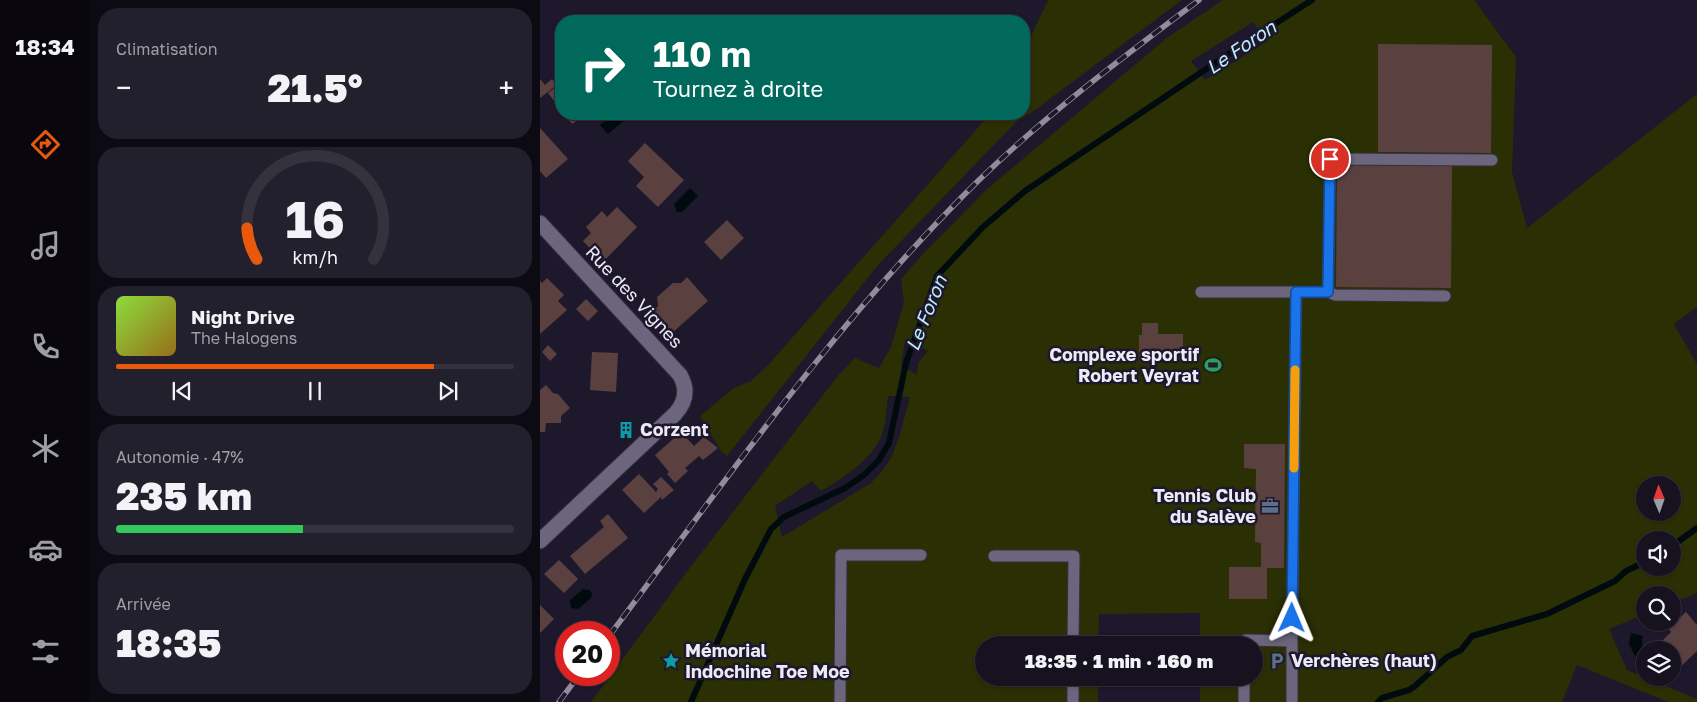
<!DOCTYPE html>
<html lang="fr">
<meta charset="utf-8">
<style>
:root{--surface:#161220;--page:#23202d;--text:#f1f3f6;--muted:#9e9ea5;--line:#35323e;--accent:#ea580c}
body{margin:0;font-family:"Golos Text",sans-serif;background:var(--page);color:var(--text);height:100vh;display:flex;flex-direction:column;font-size:19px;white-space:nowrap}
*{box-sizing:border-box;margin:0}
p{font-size:16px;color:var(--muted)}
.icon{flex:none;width:28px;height:28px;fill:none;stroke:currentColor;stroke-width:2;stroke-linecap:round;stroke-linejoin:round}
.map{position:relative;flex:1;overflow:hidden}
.sheet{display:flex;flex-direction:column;gap:8px;padding:8px;background:#0c0a12;width:450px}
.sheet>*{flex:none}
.hud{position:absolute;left:15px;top:15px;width:475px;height:105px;border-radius:20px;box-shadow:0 1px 4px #0004,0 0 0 1px var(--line);background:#00695c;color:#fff;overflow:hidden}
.needle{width:32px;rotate:358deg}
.fabs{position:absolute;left:1096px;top:476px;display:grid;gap:10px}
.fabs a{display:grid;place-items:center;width:45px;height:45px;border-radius:50%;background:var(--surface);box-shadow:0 1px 4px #0004,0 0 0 1px var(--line);font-size:25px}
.speed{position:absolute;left:15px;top:621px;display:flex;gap:10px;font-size:25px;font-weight:700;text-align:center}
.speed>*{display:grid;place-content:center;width:65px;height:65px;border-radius:50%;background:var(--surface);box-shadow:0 1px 4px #0004,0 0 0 1px var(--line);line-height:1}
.speed .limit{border:8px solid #d22;background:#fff;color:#111}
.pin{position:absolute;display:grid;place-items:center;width:42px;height:42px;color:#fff;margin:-21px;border:2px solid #fff;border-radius:50%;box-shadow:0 1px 5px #0007}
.me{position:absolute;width:55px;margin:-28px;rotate:1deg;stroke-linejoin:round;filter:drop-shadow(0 0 4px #0008)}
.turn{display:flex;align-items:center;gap:18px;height:105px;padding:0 15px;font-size:22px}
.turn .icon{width:65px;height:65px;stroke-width:2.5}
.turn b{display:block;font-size:35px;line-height:42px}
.big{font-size:38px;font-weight:800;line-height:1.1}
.sheet .tile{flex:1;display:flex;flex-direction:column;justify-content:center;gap:8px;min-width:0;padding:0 18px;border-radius:20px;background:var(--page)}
.sheet .dial{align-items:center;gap:0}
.dial svg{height:130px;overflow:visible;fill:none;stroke:var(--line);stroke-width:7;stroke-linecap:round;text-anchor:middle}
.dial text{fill:var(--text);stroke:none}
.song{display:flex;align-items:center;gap:15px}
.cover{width:60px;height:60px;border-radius:8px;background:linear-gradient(135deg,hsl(90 70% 55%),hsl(40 70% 35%))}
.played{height:5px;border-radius:2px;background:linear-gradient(90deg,var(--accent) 80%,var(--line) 80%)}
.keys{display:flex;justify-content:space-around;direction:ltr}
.heat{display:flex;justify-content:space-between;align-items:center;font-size:28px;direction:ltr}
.charge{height:8px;border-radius:4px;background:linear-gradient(90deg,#34c759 47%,var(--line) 0)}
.trip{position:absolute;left:435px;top:636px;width:288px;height:50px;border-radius:25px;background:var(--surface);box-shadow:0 1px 4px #0004,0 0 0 1px var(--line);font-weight:800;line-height:50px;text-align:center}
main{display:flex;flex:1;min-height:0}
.menu{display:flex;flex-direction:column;width:90px;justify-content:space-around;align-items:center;background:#09070d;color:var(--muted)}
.menu .icon{width:35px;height:35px}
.menu .active{color:var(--accent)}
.menu b{font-size:22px;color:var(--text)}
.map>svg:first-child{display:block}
.green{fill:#2b2f04;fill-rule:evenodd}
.water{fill:#010a0e}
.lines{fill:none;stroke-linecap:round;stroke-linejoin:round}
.stream{stroke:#010a0e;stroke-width:6}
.building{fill:#5b4040}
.lane-casing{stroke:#363241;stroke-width:13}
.street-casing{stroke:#363241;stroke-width:17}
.lane{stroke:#6b667d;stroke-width:11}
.street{stroke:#6b667d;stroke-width:15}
.rail-casing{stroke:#908c9c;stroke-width:5.5}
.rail{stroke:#1d182b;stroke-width:4;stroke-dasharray:11;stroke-linecap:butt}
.route-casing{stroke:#114b97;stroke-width:12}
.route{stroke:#1a73e8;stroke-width:9}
.slow{stroke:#f59e0b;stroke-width:9}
.labels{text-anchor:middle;stroke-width:5;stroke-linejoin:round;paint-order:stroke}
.street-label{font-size:18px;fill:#eceaf7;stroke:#1d182b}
.poi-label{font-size:18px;font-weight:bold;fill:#eceaf7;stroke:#1d182b;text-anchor:start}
.water-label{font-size:19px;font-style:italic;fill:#bdecff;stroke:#1d182b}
</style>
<main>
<nav class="menu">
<b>18:34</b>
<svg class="icon active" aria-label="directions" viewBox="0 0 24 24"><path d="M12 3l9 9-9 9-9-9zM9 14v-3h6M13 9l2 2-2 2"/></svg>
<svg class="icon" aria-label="music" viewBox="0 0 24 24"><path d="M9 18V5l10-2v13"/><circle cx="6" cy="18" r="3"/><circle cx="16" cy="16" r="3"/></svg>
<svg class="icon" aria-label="phone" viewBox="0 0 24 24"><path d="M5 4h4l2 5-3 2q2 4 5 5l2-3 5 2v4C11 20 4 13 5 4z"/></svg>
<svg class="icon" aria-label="climate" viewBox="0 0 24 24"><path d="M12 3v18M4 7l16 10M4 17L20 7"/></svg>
<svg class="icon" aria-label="car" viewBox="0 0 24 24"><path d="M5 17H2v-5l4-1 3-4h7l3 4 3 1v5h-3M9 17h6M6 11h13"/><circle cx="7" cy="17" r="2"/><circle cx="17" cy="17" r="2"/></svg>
<svg class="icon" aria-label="filters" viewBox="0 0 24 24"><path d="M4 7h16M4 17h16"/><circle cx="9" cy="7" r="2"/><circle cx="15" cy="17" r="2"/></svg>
</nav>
<section class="sheet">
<div class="tile"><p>Climatisation</p>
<div class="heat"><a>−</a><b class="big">21.5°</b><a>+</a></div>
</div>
<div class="tile dial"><svg viewBox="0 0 100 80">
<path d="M14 69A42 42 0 1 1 86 69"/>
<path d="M14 69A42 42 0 0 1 8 50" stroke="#ea580c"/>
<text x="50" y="56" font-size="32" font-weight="700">16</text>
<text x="50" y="72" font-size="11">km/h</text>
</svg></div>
<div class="tile">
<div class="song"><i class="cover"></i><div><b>Night Drive</b><p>The Halogens</p></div></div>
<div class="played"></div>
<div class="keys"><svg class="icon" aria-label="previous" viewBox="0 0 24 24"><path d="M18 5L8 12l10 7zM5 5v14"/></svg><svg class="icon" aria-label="pause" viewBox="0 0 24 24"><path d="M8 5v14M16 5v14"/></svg><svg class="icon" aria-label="next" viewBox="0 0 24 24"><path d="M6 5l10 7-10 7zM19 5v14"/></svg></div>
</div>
<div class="tile"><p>Autonomie · 47%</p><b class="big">235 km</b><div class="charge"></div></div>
<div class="tile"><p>Arrivée</p><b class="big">18:35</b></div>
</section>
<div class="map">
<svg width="1157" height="702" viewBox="0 0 1157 702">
<rect width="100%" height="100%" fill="#1d182b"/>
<path class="green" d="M508,0H642L491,113L476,122L338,265L187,456L181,451L160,416L194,388L211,381L228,365L450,114H484V51Z
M683,0H934L976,57L972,172L987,228L1157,94V307L1134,324L1157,364V593L1133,603L1132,595H1105V614L1069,629L1087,670L1157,699V702H1128L1037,665L1022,702H660V678H714V645H660V613L559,614L558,645H444V678H558V702H51L149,569L297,377L315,358L339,368L351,347L364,302L361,279L383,254L447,189L628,37ZM713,22L728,41L665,80L651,61ZM365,340L388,351L378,363L377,375L361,366ZM348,396L370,397L360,434L352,456L343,470L331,483L242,537L235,506L272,481L281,491C305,477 337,457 344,428C346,418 347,406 348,396ZM1105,485H1132V512H1105ZM1105,540H1132V568H1105Z"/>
<path class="water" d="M74,114H81L86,119L68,134L60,125Z
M150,188L158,196L142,212H137L134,204Z
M43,589L50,590L52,594L51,598L38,609L31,608L30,600Z
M1091,633L1103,636C1100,649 1105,653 1105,666L1101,668L1089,644Z"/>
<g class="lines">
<path class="stream" d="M1132,546L1157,528
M151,702L205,579L231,529L244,517L305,488L324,475L339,460L349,443L366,363L397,276L443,227L485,191L684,57L772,0
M838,702L842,698L869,690L875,686L907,657L921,650L932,636L1007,614L1075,581L1086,571L1105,562"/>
</g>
<path class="building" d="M838,44L952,45L951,153L838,152Z
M0,79L5,85L12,79L17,85L0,98Z
M21,83V110L8,93Z
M24,114H53L46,119L44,116L32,124Z
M0,128L28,159L6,178L0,171Z
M105,143L144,180L118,207L96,186L104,177L88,161Z
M797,165L912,166L911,288L796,287Z
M77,207L97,227L63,262L43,241L51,233L46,227L62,211L67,217Z
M187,220L204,238L181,260L164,242Z
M147,277L168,301L132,333L111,312L118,306L117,297L133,283H141Z
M7,278L24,295L18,301L27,310L0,334V281L2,283Z
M46,299L58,311L48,321L36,309Z
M602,323H618V334H643V359L599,358V335H602Z
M8,345L17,354L10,361L2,352Z
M52,352L78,353L76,392L50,390Z
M6,385L13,393L18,394L30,408L21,416V423H6L5,432H0V390Z
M87,427L91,432L82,438L79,433Z
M141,432L154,446L164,437L178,448L163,460L159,456L145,468L148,471L135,483L127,474L129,472L115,455Z
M704,444H745L744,568H727V599H689V567H721V543L715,542L716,469L704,468Z
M99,474L116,492L118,489L113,484L121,477L134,490L122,500L121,497L104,513L82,490Z
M68,514L88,538L45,574L30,556L64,527L60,521Z
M19,560L38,579L24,593L4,574Z
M0,605L14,619L0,633Z
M1146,612L1157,625V651L1135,672L1132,669V650H1117L1123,644L1121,642L1131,632L1128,628Z"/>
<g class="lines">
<g class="lane-casing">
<path id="lane" d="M661,292H756L752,641L705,640V645
M756,292H788L795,295L905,296
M788,292L790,159L952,160
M454,556H534L533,645
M300,702L301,555H381
M533,702V678
M704,702V678
M752,702V641"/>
</g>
<g class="street-casing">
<path id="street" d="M0,223L140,375C148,389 146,402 135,414L0,541"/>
</g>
<use href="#lane" class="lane"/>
<use href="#street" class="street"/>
<g class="rail-casing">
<path id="rail" d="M69,636C186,480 299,317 439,180C507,114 583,57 659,0
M19,702L39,675"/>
</g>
<use href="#rail" class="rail"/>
</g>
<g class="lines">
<g class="route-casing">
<path id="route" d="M752,618L756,292H788L790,159"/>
</g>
<use href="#route" class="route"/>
<path class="slow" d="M754,468L755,370"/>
</g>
<defs>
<g id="stadium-bare" transform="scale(1.35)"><path d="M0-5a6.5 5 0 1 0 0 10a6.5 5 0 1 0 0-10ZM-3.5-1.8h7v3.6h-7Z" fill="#2e9e5b" stroke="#1d182b" stroke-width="2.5" paint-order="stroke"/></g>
<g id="building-bare" transform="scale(1.35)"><path d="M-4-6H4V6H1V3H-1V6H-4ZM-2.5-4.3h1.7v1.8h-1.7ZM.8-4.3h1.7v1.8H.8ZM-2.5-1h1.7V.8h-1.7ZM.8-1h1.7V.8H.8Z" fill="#0f9aa8" stroke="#1d182b" stroke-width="2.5" paint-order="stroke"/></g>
<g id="office-bare" transform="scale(1.35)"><path d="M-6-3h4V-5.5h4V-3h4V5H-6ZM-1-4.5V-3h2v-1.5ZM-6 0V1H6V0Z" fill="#5c6f8a" stroke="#1d182b" stroke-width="2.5" paint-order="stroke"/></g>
<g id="sight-bare" transform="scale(1.35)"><path d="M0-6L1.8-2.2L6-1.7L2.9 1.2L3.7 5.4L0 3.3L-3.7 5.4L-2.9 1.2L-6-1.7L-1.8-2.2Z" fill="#0f9aa8" stroke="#1d182b" stroke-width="2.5" paint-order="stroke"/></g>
<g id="parking-bare" transform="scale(1.35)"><path d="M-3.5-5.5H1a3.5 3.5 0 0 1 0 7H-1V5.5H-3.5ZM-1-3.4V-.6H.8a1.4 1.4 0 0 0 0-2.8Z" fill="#5c6f8a" stroke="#1d182b" stroke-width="2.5" paint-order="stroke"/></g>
</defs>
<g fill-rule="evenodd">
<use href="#stadium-bare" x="673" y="365"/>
<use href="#building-bare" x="86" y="430"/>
<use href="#office-bare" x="730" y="506"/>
<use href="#sight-bare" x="131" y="661"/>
<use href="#parking-bare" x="737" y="661"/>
</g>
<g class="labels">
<g class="street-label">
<text transform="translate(94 297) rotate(47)" y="6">Rue des Vignes</text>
</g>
<g class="poi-label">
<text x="659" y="361" text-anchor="end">Complexe sportif<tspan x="659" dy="21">Robert Veyrat</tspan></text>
<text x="100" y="436">Corzent</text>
<text x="716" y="502" text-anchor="end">Tennis Club<tspan x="716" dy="21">du Salève</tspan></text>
<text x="145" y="657">Mémorial<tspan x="145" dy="21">Indochine Toe Moe</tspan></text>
<text x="751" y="667">Verchères (haut)</text>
</g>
<g class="water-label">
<text transform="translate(701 47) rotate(-34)" y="7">Le Foron</text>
<text transform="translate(386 313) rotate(-68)" y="7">Le Foron</text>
</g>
</g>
</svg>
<div class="fabs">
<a><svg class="needle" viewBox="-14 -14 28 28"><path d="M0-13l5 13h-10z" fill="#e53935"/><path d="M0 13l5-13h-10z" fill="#9e9ea5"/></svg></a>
<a><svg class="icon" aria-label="sound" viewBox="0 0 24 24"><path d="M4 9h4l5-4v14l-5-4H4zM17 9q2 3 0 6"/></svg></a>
<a><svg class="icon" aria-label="search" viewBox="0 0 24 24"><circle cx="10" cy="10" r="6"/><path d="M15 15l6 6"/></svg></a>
<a><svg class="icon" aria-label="layers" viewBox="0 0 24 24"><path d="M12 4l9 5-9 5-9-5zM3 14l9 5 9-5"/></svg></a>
</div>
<div class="speed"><div class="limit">20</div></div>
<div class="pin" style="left:790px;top:159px;background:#d93025"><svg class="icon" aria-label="arrive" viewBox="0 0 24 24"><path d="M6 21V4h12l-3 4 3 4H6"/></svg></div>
<svg class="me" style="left:752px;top:618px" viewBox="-20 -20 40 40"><path d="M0-17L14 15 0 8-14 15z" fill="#1a73e8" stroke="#fff" stroke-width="4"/></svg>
<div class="trip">18:35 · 1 min · 160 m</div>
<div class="hud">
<div class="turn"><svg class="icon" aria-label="right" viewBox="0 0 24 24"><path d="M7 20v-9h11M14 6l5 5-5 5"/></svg><div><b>110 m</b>Tournez à droite</div></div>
</div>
</div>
</main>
